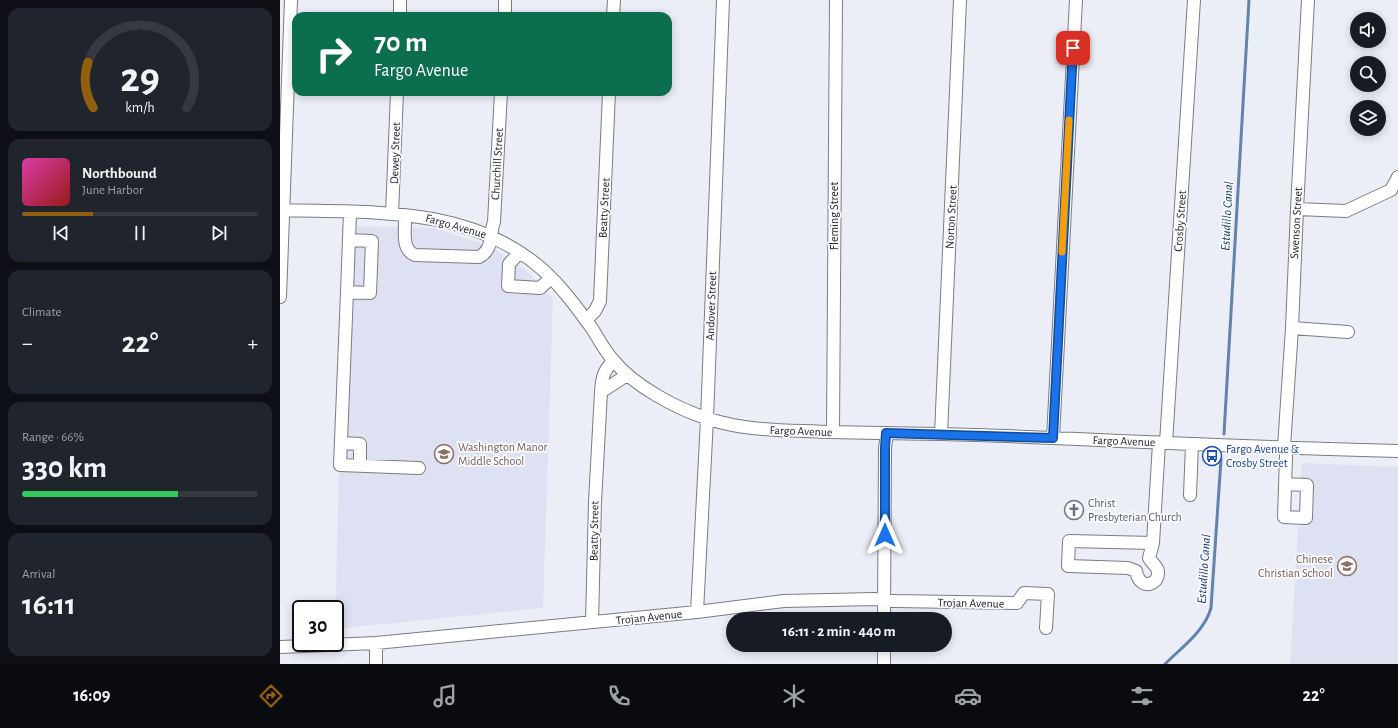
<!DOCTYPE html>
<meta charset="utf-8">
<style>
:root{--surface:#171b24;--page:#20242c;--text:#f1f3f6;--muted:#9ea1a6;--line:#363941;--accent:#915f0e}
body{margin:0;font-family:"Alegreya Sans",sans-serif;background:var(--page);color:var(--text);height:100vh;display:flex;flex-direction:column;font-size:15px;white-space:nowrap}
*{box-sizing:border-box;margin:0}
p{font-size:13px;color:var(--muted)}
.icon{flex:none;width:22px;height:22px;fill:none;stroke:currentColor;stroke-width:2;stroke-linecap:round;stroke-linejoin:round}
.map{position:relative;flex:1;overflow:hidden}
.sheet{display:flex;flex-direction:column;gap:8px;padding:8px;background:#0d0f14;width:280px}
.sheet>*{flex:none}
.guide{position:absolute;left:12px;top:12px;width:380px;height:84px;border-radius:12px;box-shadow:0 2px 10px #0003;background:#0b6e4f;color:#fff;overflow:hidden}
.tools{position:absolute;left:1070px;top:12px;display:grid;gap:8px}
.tools a{display:grid;place-items:center;width:36px;height:36px;border-radius:50%;background:var(--surface);box-shadow:0 2px 10px #0003;font-size:20px}
.speed{position:absolute;left:12px;top:600px;display:flex;gap:8px;font-size:20px;font-weight:700;text-align:center}
.speed>*{display:grid;place-content:center;width:52px;height:52px;border-radius:50%;background:var(--surface);box-shadow:0 2px 10px #0003;line-height:1}
.speed .limit{border:2px solid #111;border-radius:6px;background:#fff;color:#111}
.pin{position:absolute;display:grid;place-items:center;width:34px;height:34px;color:#fff;margin:-17px;border-radius:8px;box-shadow:0 2px 6px #0006}
.me{position:absolute;width:44px;margin:-22px;rotate:0deg;stroke-linejoin:round;filter:drop-shadow(0 0 3px #0008)}
.turn{display:flex;align-items:center;gap:14px;height:84px;padding:0 16px;font-size:18px}
.turn .icon{width:52px;height:52px;stroke-width:2.5}
.turn b{display:block;font-size:28px;line-height:34px}
.big{font-size:30px;font-weight:600;line-height:1.1}
.sheet .tile{flex:1;display:flex;flex-direction:column;justify-content:center;gap:6px;min-width:0;padding:0 14px;border-radius:12px;background:var(--page)}
.sheet .dial{align-items:center;gap:0}
.dial svg{height:104px;overflow:visible;fill:none;stroke:var(--line);stroke-width:7;stroke-linecap:round;text-anchor:middle}
.dial text{fill:var(--text);stroke:none}
.song{display:flex;align-items:center;gap:12px}
.cover{width:48px;height:48px;border-radius:6px;background:linear-gradient(135deg,hsl(320 70% 55%),hsl(0 70% 35%))}
.played{height:4px;border-radius:2px;background:linear-gradient(90deg,var(--accent) 30%,var(--line) 30%)}
.keys{display:flex;justify-content:space-around;direction:ltr}
.heat{display:flex;justify-content:space-between;align-items:center;font-size:22px;direction:ltr}
.charge{height:6px;border-radius:3px;background:linear-gradient(90deg,#34c759 66%,var(--line) 0)}
.trip{position:absolute;left:446px;top:612px;width:226px;height:40px;border-radius:20px;background:var(--surface);box-shadow:0 2px 10px #0003;font-weight:600;line-height:40px;text-align:center}
.dock{display:flex;height:64px;justify-content:space-around;align-items:center;background:#090b0e;color:var(--muted)}
.dock .icon{width:28px;height:28px}
.dock .on{color:var(--accent)}
.dock b{font-size:18px;color:var(--text)}
main{display:flex;flex:1;min-height:0}
.map>svg:first-child{display:block}
.built{fill:#dee1f1}
.lines{fill:none;stroke-linecap:round;stroke-linejoin:round}
.stream{stroke:#6382ad;stroke-width:3}
.minor-casing{stroke:#7a7c84;stroke-width:14}
.minor{stroke:#fff;stroke-width:12}
.route-casing{stroke:#114b97;stroke-width:10}
.route{stroke:#1a73e8;stroke-width:7}
.slow{stroke:#f59e0b;stroke-width:7}
.labels{text-anchor:middle;stroke-width:3.5;stroke-linejoin:round;paint-order:stroke}
.street-label{font-size:12px;fill:#26272a;stroke:#fbfbff}
.education-label{font-size:12px;fill:#785e54;stroke:#fbfbff;text-anchor:start}
.transit-label{font-size:12px;fill:#164399;stroke:#fbfbff;text-anchor:start}
.worship-label{font-size:12px;fill:#5b616d;stroke:#fbfbff;text-anchor:start}
.water-label{font-size:13px;font-style:italic;fill:#0e3a70;stroke:#fbfbff}
</style>
<main>
<section class="sheet">
<div class="tile dial"><svg viewBox="0 0 100 80">
<path d="M14 69A42 42 0 1 1 86 69"/>
<path d="M14 69A42 42 0 0 1 10 34" stroke="#915f0e"/>
<text x="50" y="56" font-size="32" font-weight="700">29</text>
<text x="50" y="72" font-size="11">km/h</text>
</svg></div>
<div class="tile">
<div class="song"><i class="cover"></i><div><b>Northbound</b><p>June Harbor</p></div></div>
<div class="played"></div>
<div class="keys"><svg class="icon" aria-label="previous" viewBox="0 0 24 24"><path d="M18 5L8 12l10 7zM5 5v14"/></svg><svg class="icon" aria-label="pause" viewBox="0 0 24 24"><path d="M8 5v14M16 5v14"/></svg><svg class="icon" aria-label="next" viewBox="0 0 24 24"><path d="M6 5l10 7-10 7zM19 5v14"/></svg></div>
</div>
<div class="tile"><p>Climate</p>
<div class="heat"><a>−</a><b class="big">22°</b><a>+</a></div>
</div>
<div class="tile"><p>Range · 66%</p><b class="big">330 km</b><div class="charge"></div></div>
<div class="tile"><p>Arrival</p><b class="big">16:11</b></div>
</section>
<div class="map">
<svg width="1118" height="664" viewBox="0 0 1118 664">
<rect width="100%" height="100%" fill="#eceef7"/>
<path class="built" d="M65,226L153,228L210,246L247,271L273,299L263,608L55,629Z
M1022,463L1118,467V664H1010Z"/>
<g class="lines">
<path class="stream" d="M944,434L969,0
M885,664C902,647 924,632 931,608L941,459"/>
<g class="minor-casing">
<path id="minor" d="M120,16V0
M225,16V0
M333,16L334,0
M1017,209L1066,211L1111,190L1118,177
M0,210C91,213 190,205 263,270C282,287 298,309 313,330C319,340 325,351 333,360C354,386 397,409 429,419C460,429 491,430 524,431C570,433 616,433 662,434C746,436 830,441 914,444C982,447 1050,449 1118,451
M112,214L117,92
M125,215C126,228 120,249 135,255L199,257C214,249 209,235 214,222L221,92
M69,240L92,241L90,293L67,292L70,212
M239,253L229,264L228,286L260,288L271,278
M67,292L60,465L139,468
M0,297L11,0
M306,320L315,311L320,301L329,92
M1012,328L1068,332
M321,392L347,375
M553,432L556,0
M661,434L680,0
M773,438L796,0
M61,443L80,444V466
M886,443L914,0
M1004,447L1012,328L1017,209L1028,0
M1005,484L1027,485L1026,518L1004,517L1006,457V447
M910,495L912,444
M873,543L789,541L788,566L848,568L856,571C858,582 866,589 876,580C882,569 874,566 869,558L873,543L879,443
M417,612L427,419L443,0
M604,619L605,448L607,433
M312,622L315,502L321,392C322,377 323,372 333,361
M0,647L96,643L417,612L504,601L594,599L615,601L737,603L744,593L768,594L766,628
M96,664V643
M604,664V645"/>
</g>
<use href="#minor" class="minor"/>
</g>
<g class="lines">
<g class="route-casing">
<path id="route" d="M605,535V448L606,433L773,438L793,48"/>
</g>
<use href="#route" class="route"/>
<path class="slow" d="M782,252L789,120"/>
</g>
<defs>
<g id="school-ring" transform="scale(1)"><circle r="9.5" fill="#fbfbff" stroke="#8d6e63" stroke-width="1.5"/><path d="M0-5L7-2L0 1L-7-2ZM-4 1L0 2.5L4 1V4Q0 6-4 4Z" fill="#8d6e63"/></g>
<g id="bus-ring" transform="scale(1)"><circle r="9.5" fill="#fbfbff" stroke="#1a4fb4" stroke-width="1.5"/><path d="M-5-6H5V4H4V6H2V4H-2V6H-4V4H-5ZM-3.5-4V0h7V-4ZM-3.5 1.2v1.5H-2V1.2ZM2 1.2v1.5H3.5V1.2Z" fill="#1a4fb4"/></g>
<g id="church-ring" transform="scale(1)"><circle r="9.5" fill="#fbfbff" stroke="#6b7280" stroke-width="1.5"/><path d="M-1.2-6h2.4v3.5h3.3v2.4h-3.3V6h-2.4V-.1h-3.3v-2.4h3.3Z" fill="#6b7280"/></g>
</defs>
<g fill-rule="evenodd">
<use href="#school-ring" x="164" y="454"/>
<use href="#bus-ring" x="932" y="456"/>
<use href="#church-ring" x="794" y="510"/>
<use href="#school-ring" x="1067" y="566"/>
</g>
<g class="labels">
<g class="street-label">
<text transform="translate(115 153) rotate(-88)" y="4">Dewey Street</text>
<text transform="translate(217 164) rotate(-87)" y="4">Churchill Street</text>
<text transform="translate(324 208) rotate(-87)" y="4">Beatty Street</text>
<text transform="translate(554 216) rotate(-90)" y="4">Fleming Street</text>
<text transform="translate(671 217) rotate(-87)" y="4">Norton Street</text>
<text transform="translate(900 221) rotate(-86)" y="4">Crosby Street</text>
<text transform="translate(1016 223) rotate(-87)" y="4">Swenson Street</text>
<text transform="translate(176 226) rotate(16)" y="4">Fargo Avenue</text>
<text transform="translate(431 306) rotate(-88)" y="4">Andover Street</text>
<text transform="translate(521 431) rotate(2)" y="4">Fargo Avenue</text>
<text transform="translate(844 441) rotate(2)" y="4">Fargo Avenue</text>
<text transform="translate(314 531) rotate(-89)" y="4">Beatty Street</text>
<text transform="translate(691 603) rotate(1)" y="4">Trojan Avenue</text>
<text transform="translate(369 617) rotate(-6)" y="4">Trojan Avenue</text>
</g>
<g class="education-label">
<text x="178" y="451">Washington Manor<tspan x="178" dy="14">Middle School</tspan></text>
<text x="1053" y="563" text-anchor="end">Chinese<tspan x="1053" dy="14">Christian School</tspan></text>
</g>
<g class="transit-label">
<text x="946" y="453">Fargo Avenue &amp;<tspan x="946" dy="14">Crosby Street</tspan></text>
</g>
<g class="worship-label">
<text x="808" y="507">Christ<tspan x="808" dy="14">Presbyterian Church</tspan></text>
</g>
<g class="water-label">
<text transform="translate(946 216) rotate(-87)" y="5">Estudillo Canal</text>
<text transform="translate(923 569) rotate(-86)" y="5">Estudillo Canal</text>
</g>
</g>
</svg>
<div class="tools">
<a><svg class="icon" aria-label="sound" viewBox="0 0 24 24"><path d="M4 9h4l5-4v14l-5-4H4zM17 9q2 3 0 6"/></svg></a>
<a><svg class="icon" aria-label="search" viewBox="0 0 24 24"><circle cx="10" cy="10" r="6"/><path d="M15 15l6 6"/></svg></a>
<a><svg class="icon" aria-label="layers" viewBox="0 0 24 24"><path d="M12 4l9 5-9 5-9-5zM3 14l9 5 9-5"/></svg></a>
</div>
<div class="speed"><div class="limit">30</div></div>
<div class="pin" style="left:793px;top:48px;background:#d93025"><svg class="icon" aria-label="arrive" viewBox="0 0 24 24"><path d="M6 21V4h12l-3 4 3 4H6"/></svg></div>
<svg class="me" style="left:605px;top:535px" viewBox="-20 -20 40 40"><path d="M0-17L14 15 0 8-14 15z" fill="#1a73e8" stroke="#fff" stroke-width="4"/></svg>
<div class="trip">16:11 · 2 min · 440 m</div>
<div class="guide">
<div class="turn"><svg class="icon" aria-label="right" viewBox="0 0 24 24"><path d="M7 20v-9h11M14 6l5 5-5 5"/></svg><div><b>70 m</b>Fargo Avenue</div></div>
</div>
</div>
</main>
<nav class="dock">
<b>16:09</b>
<svg class="icon on" aria-label="directions" viewBox="0 0 24 24"><path d="M12 3l9 9-9 9-9-9zM9 14v-3h6M13 9l2 2-2 2"/></svg>
<svg class="icon" aria-label="music" viewBox="0 0 24 24"><path d="M9 18V5l10-2v13"/><circle cx="6" cy="18" r="3"/><circle cx="16" cy="16" r="3"/></svg>
<svg class="icon" aria-label="phone" viewBox="0 0 24 24"><path d="M5 4h4l2 5-3 2q2 4 5 5l2-3 5 2v4C11 20 4 13 5 4z"/></svg>
<svg class="icon" aria-label="climate" viewBox="0 0 24 24"><path d="M12 3v18M4 7l16 10M4 17L20 7"/></svg>
<svg class="icon" aria-label="car" viewBox="0 0 24 24"><path d="M5 17H2v-5l4-1 3-4h7l3 4 3 1v5h-3M9 17h6M6 11h13"/><circle cx="7" cy="17" r="2"/><circle cx="17" cy="17" r="2"/></svg>
<svg class="icon" aria-label="filters" viewBox="0 0 24 24"><path d="M4 7h16M4 17h16"/><circle cx="9" cy="7" r="2"/><circle cx="15" cy="17" r="2"/></svg>
<b>22°</b>
</nav>
